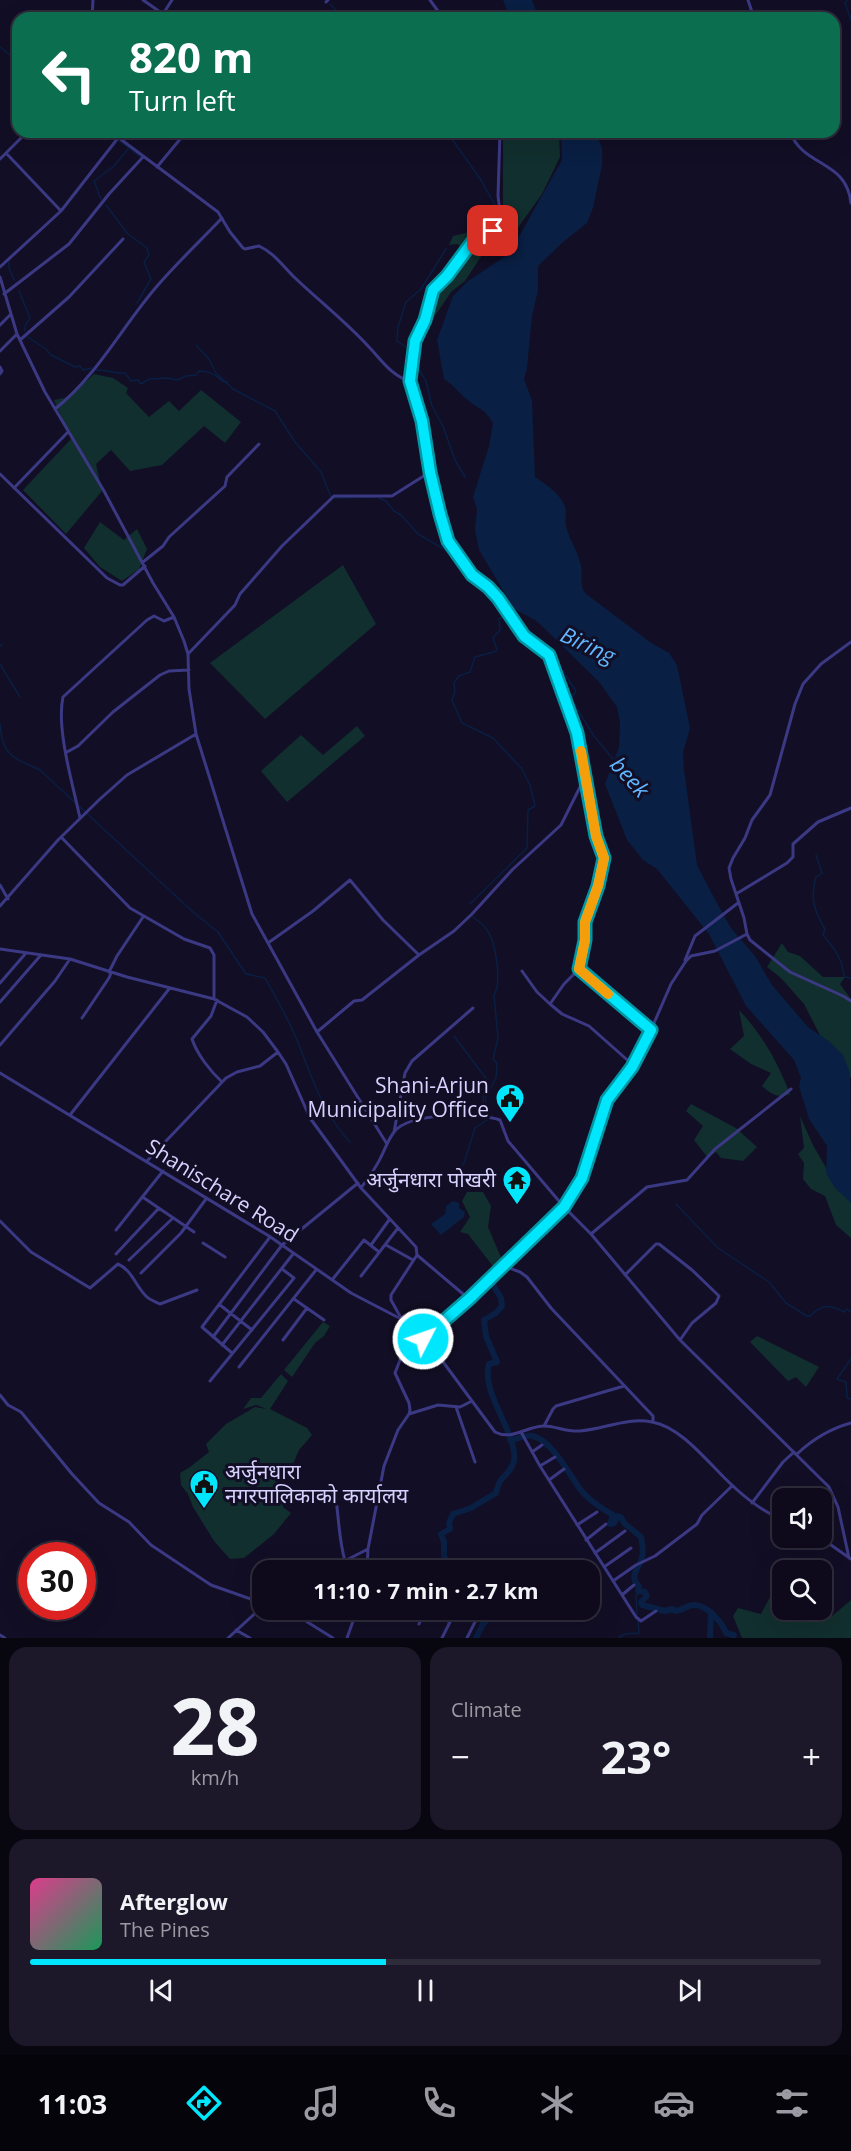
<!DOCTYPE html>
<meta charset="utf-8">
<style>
:root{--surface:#0e0a1c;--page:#1c1829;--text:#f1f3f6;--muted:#9b9aa3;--line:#2e2b3b;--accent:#00e6fd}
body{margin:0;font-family:"Open Sans","Noto Sans Devanagari",sans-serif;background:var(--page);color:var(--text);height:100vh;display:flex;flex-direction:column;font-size:22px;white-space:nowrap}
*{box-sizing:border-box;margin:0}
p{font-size:20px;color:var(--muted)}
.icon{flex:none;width:33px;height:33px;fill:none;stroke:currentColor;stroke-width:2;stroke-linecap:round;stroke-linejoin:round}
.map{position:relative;height:1638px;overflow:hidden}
.drawer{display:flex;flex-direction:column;gap:9px;padding:9px;background:#08060f;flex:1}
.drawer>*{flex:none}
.guide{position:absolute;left:12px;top:12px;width:828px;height:126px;border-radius:18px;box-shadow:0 6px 24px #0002,0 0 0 2px var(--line);background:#0b6e4f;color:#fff;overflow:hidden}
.controls{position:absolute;left:772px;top:1488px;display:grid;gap:12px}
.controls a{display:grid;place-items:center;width:60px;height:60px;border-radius:12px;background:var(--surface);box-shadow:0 6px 24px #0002,0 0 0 2px var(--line);font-size:30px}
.speed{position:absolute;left:18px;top:1542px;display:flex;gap:12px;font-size:30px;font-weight:700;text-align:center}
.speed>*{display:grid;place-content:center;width:78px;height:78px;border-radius:50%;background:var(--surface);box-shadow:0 6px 24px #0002,0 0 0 2px var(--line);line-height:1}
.speed .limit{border:9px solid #d22;background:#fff;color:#111}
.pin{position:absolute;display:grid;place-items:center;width:51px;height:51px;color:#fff;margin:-26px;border-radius:12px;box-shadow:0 3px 9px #0006}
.me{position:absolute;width:66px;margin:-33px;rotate:49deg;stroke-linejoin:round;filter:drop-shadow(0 0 4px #0008)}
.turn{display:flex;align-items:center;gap:21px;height:126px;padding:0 18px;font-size:27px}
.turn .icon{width:78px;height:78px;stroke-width:2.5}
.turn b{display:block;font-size:42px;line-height:51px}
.big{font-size:45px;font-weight:700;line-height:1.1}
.drawer .card{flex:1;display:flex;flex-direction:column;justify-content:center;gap:9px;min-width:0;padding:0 21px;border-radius:18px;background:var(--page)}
.drawer .dial{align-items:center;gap:0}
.dial b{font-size:78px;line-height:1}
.song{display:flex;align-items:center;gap:18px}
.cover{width:72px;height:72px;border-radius:9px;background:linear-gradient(135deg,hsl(330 70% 55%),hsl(150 70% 35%))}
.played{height:6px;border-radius:3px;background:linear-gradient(90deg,var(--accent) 45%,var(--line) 45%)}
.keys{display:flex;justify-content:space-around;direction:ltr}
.heat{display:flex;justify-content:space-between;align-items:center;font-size:33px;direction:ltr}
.drawer .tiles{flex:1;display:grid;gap:9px;grid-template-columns:1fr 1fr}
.card:last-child{grid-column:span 2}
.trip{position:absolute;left:252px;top:1560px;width:348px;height:60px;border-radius:18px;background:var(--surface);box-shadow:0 6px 24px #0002,0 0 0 2px var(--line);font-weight:700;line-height:60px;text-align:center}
.tabs{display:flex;height:96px;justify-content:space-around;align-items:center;background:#06040b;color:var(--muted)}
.tabs .icon{width:42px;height:42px}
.tabs .on{color:var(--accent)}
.tabs b{font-size:27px;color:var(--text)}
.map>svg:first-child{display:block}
.green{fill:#112f2e}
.water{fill:#091f43}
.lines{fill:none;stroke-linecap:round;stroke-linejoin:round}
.stream{stroke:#091f43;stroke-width:1.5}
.river{stroke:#091f43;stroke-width:6}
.minor{stroke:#3b3984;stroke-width:3}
.route-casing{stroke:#0096a4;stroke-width:15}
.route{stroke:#00e6fd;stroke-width:10}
.slow{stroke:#f59e0b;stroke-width:10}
.labels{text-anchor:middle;stroke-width:6;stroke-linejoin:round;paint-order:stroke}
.poi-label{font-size:21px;fill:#d7d2ff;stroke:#120e25;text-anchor:end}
.street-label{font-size:21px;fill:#d7d2ff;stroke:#120e25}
.water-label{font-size:22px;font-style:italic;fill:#60b7ff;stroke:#120e25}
</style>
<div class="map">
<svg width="851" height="1638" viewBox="0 0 851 1638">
<rect width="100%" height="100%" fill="#120e25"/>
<path class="green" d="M503,132H559L560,157L542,194L512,236L488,246L465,281L451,292L429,325L425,322L432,302L430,294L451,274L464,249L457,244L449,245L453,236L478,230L497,221L503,210Z
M94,374L113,378L128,388L126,393L149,417L169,401L179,411L201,390L241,422L225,443L204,426L162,465L130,471L111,450L96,464L102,491L66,534L23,490L71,439L54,400L69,397Z
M100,522L124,540L137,529L147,549L139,569L122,581L100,567L84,548Z
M343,565L376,624L265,719L210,663Z
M357,726L365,736L287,802L261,771L301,735L323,755Z
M782,943L788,952L800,956L823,977H845L840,984L851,999V1078L821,1037L804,1004L781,978L767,967Z
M739,1010C762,1034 778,1063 790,1094C778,1099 771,1094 762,1086L771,1073L751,1064L730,1049L744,1036Z
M691,1104L736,1128L757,1147L743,1161L721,1158L716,1152L708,1158L694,1140L703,1126L686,1111Z
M800,1116L813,1145L833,1180L851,1195V1238L836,1225L825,1196L811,1189L803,1179L804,1163L798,1154L804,1148Z
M467,1192H483L491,1206L488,1227L503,1262L495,1269L468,1234L460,1232L470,1217L462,1201Z
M323,1322L330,1326L324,1336L315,1343L292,1377L284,1370Z
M757,1336L819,1367L806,1387L796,1377L788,1381L750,1342Z
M281,1374L288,1381L270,1409L307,1428L312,1435L299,1450L282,1490L283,1507L291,1513L274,1534L244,1558L230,1559L214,1541L193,1507L188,1494L181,1485L180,1473L190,1467L209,1452L206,1444L226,1424L255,1407L267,1409L256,1405L243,1409L251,1398H261Z
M771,1595L790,1614L794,1610H822V1601L832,1616L851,1600V1638H742L733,1616L738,1608L761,1614Z"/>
<path class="water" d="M503,0H532L539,18H510Z
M561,132H596L602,149V165L593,208L587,223L562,243L538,266V291L532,316L527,368L524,379L532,400L535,477C547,485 564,496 566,511C566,516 565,521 566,526C569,539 578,551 581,566C583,576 579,584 585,593L650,642L669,653L677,665L690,728L683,753L684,769L697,865L711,892L731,928L755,956L772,985L808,1027L830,1042L843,1055L850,1073L851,1203L835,1188L826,1173L827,1146L809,1119L799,1086L801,1078L794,1060L746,1006L709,934L657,869L643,860L627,840L605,784L619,747L620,723L617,707L599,682L544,628L535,620L514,609L479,550L475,530L477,509L473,497L489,446L493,423C483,407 481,411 469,401C459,394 455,386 444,379L437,340L453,296L468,281L509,254L562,160Z
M453,1201L459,1203V1208L465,1212L464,1217L441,1235L431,1224L445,1214L446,1206Z"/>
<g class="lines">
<path class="stream" d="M847,0L845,3L851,20
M330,4L343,18
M0,47L18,61
M107,132L114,137
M447,132L481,180L496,207
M130,149L140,157
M101,199L94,181L114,166L129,148L119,141
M106,205L128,234L147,248L149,255L144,262L151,279L137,303
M9,261V268L14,280
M19,291L30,318L25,326V331
M437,293L432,302L429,320L419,340L417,367L426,381L432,406L443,426L455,460L465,477
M28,337L46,349L51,355L75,367L80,366L83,370L92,368
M196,345L209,359L216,373L233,389L275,411L295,442L321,472L331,497
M96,370C106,369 114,374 125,373L131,381L138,380L141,384L149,379L168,378L177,380L186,376L196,375L199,371C211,371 215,375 224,382H228
M404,377L409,349L397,341L398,327L406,302L421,289L446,249
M403,381L421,437L427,471
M428,476L437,516
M334,498L375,497
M379,498L386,501L394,511L401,515L418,534L456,556L466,576L480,588L487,590L503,608
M511,614L529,638L539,643L552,655L576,691L571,699L594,736L613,759
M0,646L2,644
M0,664L20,697
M0,724C2,756 14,758 40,770L193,912L218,932L246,974L265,978C276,998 288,1018 297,1040C311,1075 323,1114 350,1142
M816,855L822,873L816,877C810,897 814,911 825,929L823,935C830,943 837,952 841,962C843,967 842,971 845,977L851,978
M470,904L527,848L528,810L535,806L530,785L522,769L493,738L462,723L452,700L455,691L454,683L459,676L470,672L475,657L494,652L497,650L493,638L500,630L499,619L504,616L503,608
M473,917C478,921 484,925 487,930C496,943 502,981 494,995L498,1038L493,1059L497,1063L496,1078L486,1096L485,1111
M454,1036L488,1081L483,1097L484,1107
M448,1183L464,1163L475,1128L487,1120L485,1112
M676,1204L718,1248L769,1282L786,1303L807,1316H810C822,1304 829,1304 844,1312L847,1309L851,1312
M851,1359L837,1379L846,1382L847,1398L851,1399
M637,1616L636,1596L641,1592
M620,1638L619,1637L625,1634L639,1633L638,1620"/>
<path class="river" d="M510,1440C518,1439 525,1434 533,1436C552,1441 569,1474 580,1489C588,1500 601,1508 613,1515L610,1524L614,1523L618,1516L621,1517L624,1523L641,1537C642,1543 644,1551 642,1558C639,1569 628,1576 639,1586L638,1591L645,1592L647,1596L641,1602L642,1605L665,1611L672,1609L676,1611C683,1610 687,1605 694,1605C707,1605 722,1622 726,1633L734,1635L733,1638
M467,1570L463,1567L448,1563L444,1556V1542L441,1534L450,1529L449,1523L453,1514L471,1508L496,1493C497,1489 498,1484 501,1480C506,1474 512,1470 514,1461C518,1434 480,1392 489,1364L497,1362L486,1336L484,1320L496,1313L502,1306L501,1298L492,1283
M476,1638L483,1624L498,1610
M710,1638L711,1612"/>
<path class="minor" d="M143,0L163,14L172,0
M430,0L443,18
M748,0L754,18
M326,2L328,0
M92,18L93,0
M111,132L218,212L230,232L243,248L245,249L259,246C274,253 282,265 293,276C318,300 345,321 368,346C380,358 392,377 410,381
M790,132C804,168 846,159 851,203
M6,153L61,211
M0,159L27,132
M157,167L186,132
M0,267L61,211L118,138
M0,277L17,334L45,392L104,491L153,583L174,617L184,641L188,654L189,689L196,734L252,914L317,1032L387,1144
M4,294L69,244L109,194L143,157
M0,325L10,315
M20,340L69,297L123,239
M0,351L17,334
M0,367L2,371L0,374
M55,409C97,376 123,325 158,285C178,262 201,240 222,218
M430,472L443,526L449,541L465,567L472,575L488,587L498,598L524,636L549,655L577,733L582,756L596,836L604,859L598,886L585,922V940L579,969L564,984L550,1004L562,1014L589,1026L633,1065
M0,474L107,578L120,585H123L145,566
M14,488L68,432
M143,562L163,546L169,537L225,486L227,477L259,444
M851,642L821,664L803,684L795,704L770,795L752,820L745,838L733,858L729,868L731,879L744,918L747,934L750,940L790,972L843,996L851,1001
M188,654L235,605L240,594L282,546L334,496H392L430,472L422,421L410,383L415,341L425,320L435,286L447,276L473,241L493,231L501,219L498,196L500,132
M67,752L78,746L113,712L160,675L169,671L189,670
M80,818C73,785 56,729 63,697L147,620L154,616L164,621L174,617
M62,838L130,908L184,939L210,948L214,955V999
M0,885L8,899
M736,894L787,863L793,857V844L818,822L851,808
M0,906L58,840L100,799L127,775L196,734
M268,943L313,911L350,880L383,920L419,955
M0,949L70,959L127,977L214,999L247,1017L263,1032L278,1052L286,1064L310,1118L361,1188
M685,960L695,936L738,903
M579,969L651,1030
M522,971L537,992L550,1004
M109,972L117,956L143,917
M0,983L26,953
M217,1000L211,1016L192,1039C197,1054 210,1071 222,1082
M0,1002L41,955
M82,1018L109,978L111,973
M317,1032L354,1001L362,1000L419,955L454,931L472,914L512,870L561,825L584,779
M0,1045L55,981L70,959
M0,1073L269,1236L351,1293L401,1319L432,1347L495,1432C512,1441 527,1426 544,1426C556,1426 566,1432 580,1431C604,1429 628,1417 652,1422C683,1427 712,1468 734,1487C749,1501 764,1512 783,1520
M70,1115L169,989
M394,1132L405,1073L412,1061L473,1008
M147,1161L226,1078L237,1072L260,1066L278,1052
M144,1198L194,1232
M0,1221L31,1252L90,1288L118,1264C132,1270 136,1287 147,1297C150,1300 156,1302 160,1304L197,1290
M116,1230L163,1171
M591,1234L647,1187L687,1180L715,1149L791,1089
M203,1243L225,1257
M371,1245L389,1220
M386,1245L413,1260
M116,1254L159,1208
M417,1255L469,1299
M129,1260L173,1218
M504,1266L520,1272L527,1277L551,1308L653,1416V1422
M141,1273L181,1233L206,1199
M625,1275L656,1244H659L692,1270L719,1296L716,1303L692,1323L680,1340
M361,1276L398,1228
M332,1280L364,1240L379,1252
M294,1299L324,1320
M220,1305L252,1330
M401,1318L391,1300V1295L417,1255L416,1247L361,1188C368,1178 376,1168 381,1157C385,1149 388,1140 394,1132C409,1112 478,1113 500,1120L508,1141L564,1207L591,1234L680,1340L829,1487L838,1507L849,1558
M213,1337L282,1245L358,1183
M283,1340L307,1308
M222,1345L293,1254
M232,1353L202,1327L270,1237
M239,1367L316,1270
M210,1381L294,1278L282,1269
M0,1395L8,1405L21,1412L72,1474L99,1503L129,1522L151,1545L211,1585L262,1603
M456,1407L475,1462
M409,1414L438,1405L460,1407L472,1401
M544,1426L553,1409L556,1406L624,1386
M521,1432L540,1466L636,1617L641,1621L656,1611
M532,1452L542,1445
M797,1454C813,1439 829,1429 851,1423
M540,1466L555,1457
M549,1480L564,1469
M334,1487C339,1512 338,1537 345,1561
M752,1503L783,1462L794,1452
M577,1525L597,1512
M821,1538L851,1559
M586,1540L606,1524
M595,1553L625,1531
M604,1567L631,1548
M327,1570L368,1549
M367,1570L368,1549L384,1466L398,1430L409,1414L410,1410L409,1403L395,1373L402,1355L469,1299L564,1207L582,1178L603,1108L612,1092L632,1067L651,1030L671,984L686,961L691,956L715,951L747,934
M613,1581L636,1565L655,1556L697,1524L702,1515L732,1486
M622,1595L634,1585
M288,1610L333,1638
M462,1610L478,1617
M425,1611L450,1622
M419,1624L425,1610
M236,1630L250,1638
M0,1635L5,1638
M228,1638L262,1607
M347,1638L357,1610
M442,1638L456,1610
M467,1638L481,1610"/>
</g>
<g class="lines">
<g class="route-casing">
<path id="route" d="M423,1339L469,1299L564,1207L582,1178L607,1100L632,1067L651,1030L579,969L585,940V922L598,886L604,858L596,836L577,733L549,655L524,636L498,598L488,587L472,575L448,541L440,514L430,472L422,421L410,381L415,341L425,320L433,290L447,276L473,241L493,231"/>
</g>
<use href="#route" class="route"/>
<path class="slow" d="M581,751L596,836L604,858L598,886L585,922V940L579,969L608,994"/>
</g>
<defs>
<g id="civic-pin" transform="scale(1.5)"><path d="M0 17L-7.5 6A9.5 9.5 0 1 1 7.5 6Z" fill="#00e6fd" stroke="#120e25"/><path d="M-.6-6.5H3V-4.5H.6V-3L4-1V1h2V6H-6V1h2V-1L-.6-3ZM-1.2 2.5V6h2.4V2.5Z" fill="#111"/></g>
<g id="temple-pin" transform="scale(1.5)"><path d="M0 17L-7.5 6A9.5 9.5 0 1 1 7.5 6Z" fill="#00e6fd" stroke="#120e25"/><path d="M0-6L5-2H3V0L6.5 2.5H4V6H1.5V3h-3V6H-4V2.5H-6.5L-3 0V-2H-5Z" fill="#111"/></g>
</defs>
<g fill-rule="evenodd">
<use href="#civic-pin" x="510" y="1098"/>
<use href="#temple-pin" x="517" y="1180"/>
<use href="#civic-pin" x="204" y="1484"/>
</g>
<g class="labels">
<g class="poi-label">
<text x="489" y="1093">Shani-Arjun<tspan x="489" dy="24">Municipality Office</tspan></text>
<text x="496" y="1187">अर्जुनधारा पोखरी</text>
<text x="225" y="1479" text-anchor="start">अर्जुनधारा<tspan x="225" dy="24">नगरपालिकाको कार्यालय</tspan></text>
</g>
<g class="street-label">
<text transform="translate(222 1191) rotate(32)" y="7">Shanischare Road</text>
</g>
<g class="water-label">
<text transform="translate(588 645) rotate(25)" y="8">Biring</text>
<text transform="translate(630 777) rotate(48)" y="8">beek</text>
</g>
</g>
</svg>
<div class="controls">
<a><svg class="icon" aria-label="sound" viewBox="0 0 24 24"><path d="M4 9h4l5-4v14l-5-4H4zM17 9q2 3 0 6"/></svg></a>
<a><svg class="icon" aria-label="search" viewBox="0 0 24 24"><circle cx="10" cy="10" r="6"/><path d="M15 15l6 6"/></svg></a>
</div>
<div class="speed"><div class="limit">30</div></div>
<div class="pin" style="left:493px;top:231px;background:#d93025"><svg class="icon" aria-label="arrive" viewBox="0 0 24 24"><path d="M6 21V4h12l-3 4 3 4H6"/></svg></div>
<svg class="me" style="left:423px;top:1339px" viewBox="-20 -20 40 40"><circle r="17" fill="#00e6fd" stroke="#fff" stroke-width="3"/><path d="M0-11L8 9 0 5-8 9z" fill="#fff"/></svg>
<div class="trip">11:10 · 7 min · 2.7 km</div>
<div class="guide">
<div class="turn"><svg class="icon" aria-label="left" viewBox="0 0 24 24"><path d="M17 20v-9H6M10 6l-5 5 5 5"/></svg><div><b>820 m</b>Turn left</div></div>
</div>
</div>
<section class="drawer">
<div class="tiles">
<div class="card dial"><b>28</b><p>km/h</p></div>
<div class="card"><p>Climate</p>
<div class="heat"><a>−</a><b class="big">23°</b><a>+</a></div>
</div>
<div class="card">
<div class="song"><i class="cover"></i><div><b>Afterglow</b><p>The Pines</p></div></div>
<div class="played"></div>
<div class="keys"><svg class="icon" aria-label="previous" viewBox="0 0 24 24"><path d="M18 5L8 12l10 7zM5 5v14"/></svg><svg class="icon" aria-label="pause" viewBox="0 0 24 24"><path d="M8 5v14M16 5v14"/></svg><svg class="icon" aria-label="next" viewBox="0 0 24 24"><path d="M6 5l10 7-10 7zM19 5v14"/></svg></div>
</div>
</div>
</section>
<nav class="tabs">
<b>11:03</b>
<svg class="icon on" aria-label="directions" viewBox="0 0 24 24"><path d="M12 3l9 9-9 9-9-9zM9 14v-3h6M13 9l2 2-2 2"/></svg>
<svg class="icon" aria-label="music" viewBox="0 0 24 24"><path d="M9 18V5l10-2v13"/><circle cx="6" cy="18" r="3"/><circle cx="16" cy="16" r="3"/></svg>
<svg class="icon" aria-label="phone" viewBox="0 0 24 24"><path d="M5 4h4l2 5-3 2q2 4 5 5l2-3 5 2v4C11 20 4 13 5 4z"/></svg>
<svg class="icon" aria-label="climate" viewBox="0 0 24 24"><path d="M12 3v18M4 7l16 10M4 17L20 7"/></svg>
<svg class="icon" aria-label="car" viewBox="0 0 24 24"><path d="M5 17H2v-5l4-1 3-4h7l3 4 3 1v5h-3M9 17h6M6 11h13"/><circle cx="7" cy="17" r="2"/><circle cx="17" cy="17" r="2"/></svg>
<svg class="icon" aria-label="filters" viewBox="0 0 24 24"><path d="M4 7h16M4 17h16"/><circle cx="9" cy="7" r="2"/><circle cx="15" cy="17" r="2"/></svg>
</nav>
